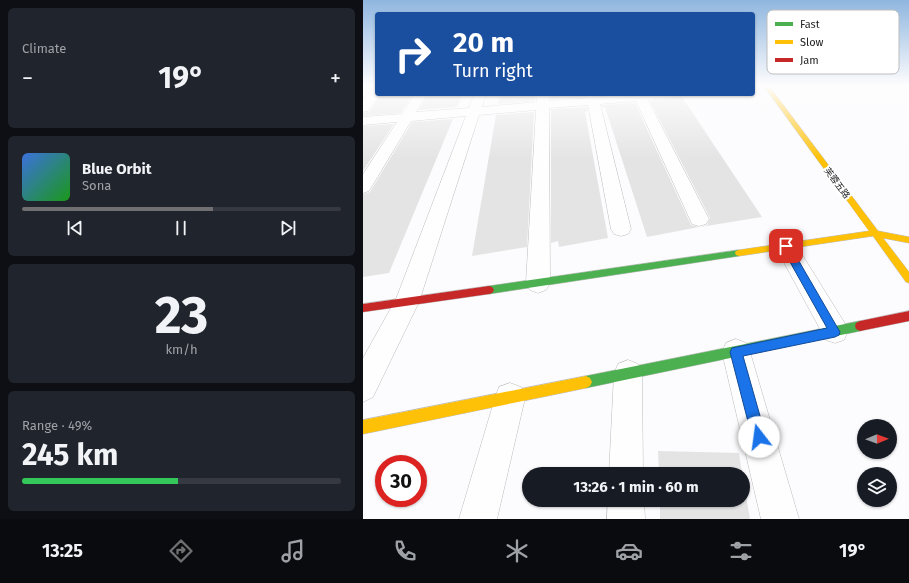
<!DOCTYPE html>
<meta charset="utf-8">
<style>
:root{--surface:#171b24;--page:#20242c;--text:#f1f3f6;--muted:#9ea1a6;--line:#363941;--accent:#706f71}
body{margin:0;font-family:"Fira Sans","Noto Sans SC",sans-serif;background:var(--page);color:var(--text);height:100vh;display:flex;flex-direction:column;font-size:15px;white-space:nowrap}
*{box-sizing:border-box;margin:0}
p{font-size:13px;color:var(--muted)}
.icon{flex:none;width:22px;height:22px;fill:none;stroke:currentColor;stroke-width:2;stroke-linecap:round;stroke-linejoin:round}
.map{position:relative;flex:1;overflow:hidden}
.panel{display:flex;flex-direction:column;gap:8px;padding:8px;background:#0d0f14;width:363px}
.panel>*{flex:none}
.banner{position:absolute;left:12px;top:12px;width:380px;height:84px;border-radius:4px;box-shadow:0 1px 3px #0004;background:#1a4fa0;color:#fff;overflow:hidden}
.needle{width:26px;rotate:89deg}
.fabs{position:absolute;left:494px;top:419px;display:grid;gap:8px}
.fabs a{display:grid;place-items:center;width:40px;height:40px;border-radius:50%;background:var(--surface);box-shadow:0 1px 3px #0004;font-size:20px}
.speed{position:absolute;left:12px;top:455px;display:flex;gap:8px;font-size:20px;font-weight:700;text-align:center}
.speed>*{display:grid;place-content:center;width:52px;height:52px;border-radius:50%;background:var(--surface);box-shadow:0 1px 3px #0004;line-height:1}
.speed .limit{border:6px solid #d22;background:#fff;color:#111}
.pin{position:absolute;display:grid;place-items:center;width:34px;height:34px;color:#fff;margin:-17px;border-radius:8px;box-shadow:0 2px 6px #0006}
.me{position:absolute;width:44px;margin:-22px;rotate:345deg;stroke-linejoin:round;filter:drop-shadow(0 0 3px #0008)}
.turn{display:flex;align-items:center;gap:14px;height:84px;padding:0 12px;font-size:18px}
.turn .icon{width:52px;height:52px;stroke-width:2.5}
.turn b{display:block;font-size:28px;line-height:34px}
.big{font-size:30px;font-weight:700;line-height:1.1}
.panel .widget{flex:1;display:flex;flex-direction:column;justify-content:center;gap:6px;min-width:0;padding:0 14px;border-radius:6px;background:var(--page)}
.panel .dial{align-items:center;gap:0}
.dial b{font-size:52px;line-height:1}
.song{display:flex;align-items:center;gap:12px}
.cover{width:48px;height:48px;border-radius:6px;background:linear-gradient(135deg,hsl(220 70% 55%),hsl(120 70% 35%))}
.played{height:4px;border-radius:2px;background:linear-gradient(90deg,var(--accent) 60%,var(--line) 60%)}
.keys{display:flex;justify-content:space-around;direction:ltr}
.heat{display:flex;justify-content:space-between;align-items:center;font-size:22px;direction:ltr}
.charge{height:6px;border-radius:3px;background:linear-gradient(90deg,#34c759 49%,var(--line) 0)}
.trip{position:absolute;left:159px;top:467px;width:228px;height:40px;border-radius:20px;background:var(--surface);box-shadow:0 1px 3px #0004;font-weight:700;line-height:40px;text-align:center}
.tabs{display:flex;height:64px;justify-content:space-around;align-items:center;background:#090b0e;color:var(--muted)}
.tabs .icon{width:28px;height:28px}
.tabs .on{color:var(--accent)}
.tabs b{font-size:18px;color:var(--text)}
main{display:flex;flex:1;min-height:0}
.map>svg:first-child{display:block}
.building{fill:#e5e4e5}
.lines{fill:none;stroke-linecap:round;stroke-linejoin:round}
.street-casing{stroke:#bcbcbd;stroke-width:1}
.fast-casing{stroke:#bcbcbd;stroke-width:1}
.slow-casing{stroke:#bcbcbd;stroke-width:1}
.jam-casing{stroke:#bcbcbd;stroke-width:1}
.street{fill:#fffeff;fill-rule:evenodd}
.fast{fill:#4caf50;fill-rule:evenodd}
.slow{fill:#ffc107;fill-rule:evenodd}
.jam{fill:#c62828;fill-rule:evenodd}
.route{fill:#1a73e8;stroke:#114b97}
.labels{text-anchor:middle;stroke-width:4;stroke-linejoin:round;paint-order:stroke}
.far-street-label{font-size:9px;fill:#242425;stroke:#fff}
.key{fill:#fff;stroke:#bdbdbe;stroke-width:1}
.key-label{font-size:11px;fill:#242425}
</style>
<main>
<section class="panel">
<div class="widget"><p>Climate</p>
<div class="heat"><a>−</a><b class="big">19°</b><a>+</a></div>
</div>
<div class="widget">
<div class="song"><i class="cover"></i><div><b>Blue Orbit</b><p>Sona</p></div></div>
<div class="played"></div>
<div class="keys"><svg class="icon" aria-label="previous" viewBox="0 0 24 24"><path d="M18 5L8 12l10 7zM5 5v14"/></svg><svg class="icon" aria-label="pause" viewBox="0 0 24 24"><path d="M8 5v14M16 5v14"/></svg><svg class="icon" aria-label="next" viewBox="0 0 24 24"><path d="M6 5l10 7-10 7zM19 5v14"/></svg></div>
</div>
<div class="widget dial"><b>23</b><p>km/h</p></div>
<div class="widget"><p>Range · 49%</p><b class="big">245 km</b><div class="charge"></div></div>
</section>
<div class="map">
<svg width="546" height="519" viewBox="0 0 546 519">
<rect width="100%" height="100%" fill="#fcfbfd"/>
<path class="building" d="M19,94H50L38,113L0,116V113L6,112Z
M65,94H100L94,107L56,110Z
M137,94H172V101L135,104Z
M188,94H222V97L188,99Z
M315,94H317L399,217L337,227L344,225L347,218L287,101L312,98Z
M272,103L328,225L336,227L284,237L242,107L239,108V105Z
M224,107L225,111L222,112L245,238L196,247L195,241L188,243V109Z
M171,112L164,247L109,256L133,115Z
M90,119L26,273L0,277V194L7,192L49,122Z
M31,124L0,171V126Z
M295,451L376,453L379,474H296Z
M380,478L387,519H297V500H380Z"/>
<g class="lines">
<g class="street-casing">
<path id="street" d="M14,87V94H18L5,111L0,112V100L10,88Z
M52,94H64L53,112L106,108L111,94H123L119,107L174,102V94H186V101L224,98L223,94H235L236,97L266,94H314L312,97L285,100L346,219L343,224L336,226L329,224L273,101L237,104L268,229L265,234L258,236L251,234L248,229L225,105L186,108L187,283L183,290L175,293L167,290L163,283L173,110L116,115L56,302L10,397L0,402V358L33,299L103,116L48,121L6,191L0,193V174L34,122L0,125V117L39,114Z
M423,238L430,240L481,322L485,331L481,340L472,343L463,340L412,246L416,240Z
M373,339L383,343L387,352L436,519H398L359,352L363,343Z
M265,360L275,364L279,374L280,474H246L251,374L255,364Z
M147,383L158,387L162,398L134,519H96L132,398L136,387Z
M245,500H281L282,519H244Z"/>
</g>
<g class="fast-casing">
<path id="fast" d="M376,250L380,253L376,256L126,294L123,293L121,290L123,287L126,286Z
M497,321L501,323L502,326L501,329L497,331L223,388L219,386L217,382L219,378L223,376Z"/>
</g>
<g class="slow-casing">
<path id="slow" d="M401,86H406L515,231L546,237V243L520,238L546,272V283L543,282L510,236L376,256L373,255L372,253L373,251L376,250L506,231Z
M223,376L227,378L229,382L227,386L223,388L0,434V420Z"/>
</g>
<g class="jam-casing">
<path id="jam" d="M126,286L129,287L131,290L129,293L126,294L0,312V304Z
M546,311V321L497,331L493,329L492,326L493,323L497,321Z"/>
</g>
<use href="#street" class="street"/>
<use href="#fast" class="fast"/>
<use href="#slow" class="slow"/>
<use href="#jam" class="jam"/>
</g>
<linearGradient id="sky" x2="0" y2="1"><stop stop-color="#8fb6df"/><stop offset="0.54" stop-color="#fefdfe"/><stop offset="1" stop-color="#fefdfe" stop-opacity="0"/></linearGradient>
<rect width="546" height="159" fill="url(#sky)"/>
<path class="route" d="M423,243L426,244L477,332L476,335L472,337L380,356L403,437L401,442L396,444L391,442L389,437L367,352L369,348L464,328L418,246Z"/>
<g class="labels">
<g class="far-street-label">
<text transform="translate(474 183) rotate(53)" y="3">芙蓉五路</text>
</g>
</g>
<rect x="404" y="10" width="132" height="64" rx="6" class="key"/>
<rect x="412" y="22" width="18" height="4" fill="#4caf50"/>
<rect x="412" y="40" width="18" height="4" fill="#ffc107"/>
<rect x="412" y="58" width="18" height="4" fill="#c62828"/>
<g class="key-label">
<text x="437" y="28">Fast</text>
<text x="437" y="46">Slow</text>
<text x="437" y="64">Jam</text>
</g>
</svg>
<div class="fabs">
<a><svg class="needle" viewBox="-14 -14 28 28"><path d="M0-13l5 13h-10z" fill="#e53935"/><path d="M0 13l5-13h-10z" fill="#9ea1a6"/></svg></a>
<a><svg class="icon" aria-label="layers" viewBox="0 0 24 24"><path d="M12 4l9 5-9 5-9-5zM3 14l9 5 9-5"/></svg></a>
</div>
<div class="speed"><div class="limit">30</div></div>
<div class="pin" style="left:423px;top:246px;background:#d93025"><svg class="icon" aria-label="arrive" viewBox="0 0 24 24"><path d="M6 21V4h12l-3 4 3 4H6"/></svg></div>
<svg class="me" style="left:396px;top:437px" viewBox="-20 -20 40 40"><circle r="19" fill="#fff"/><path d="M0-13L10 11 0 6-10 11z" fill="#1a73e8"/></svg>
<div class="trip">13:26 · 1 min · 60 m</div>
<div class="banner">
<div class="turn"><svg class="icon" aria-label="right" viewBox="0 0 24 24"><path d="M7 20v-9h11M14 6l5 5-5 5"/></svg><div><b>20 m</b>Turn right</div></div>
</div>
</div>
</main>
<nav class="tabs">
<b>13:25</b>
<svg class="icon on" aria-label="directions" viewBox="0 0 24 24"><path d="M12 3l9 9-9 9-9-9zM9 14v-3h6M13 9l2 2-2 2"/></svg>
<svg class="icon" aria-label="music" viewBox="0 0 24 24"><path d="M9 18V5l10-2v13"/><circle cx="6" cy="18" r="3"/><circle cx="16" cy="16" r="3"/></svg>
<svg class="icon" aria-label="phone" viewBox="0 0 24 24"><path d="M5 4h4l2 5-3 2q2 4 5 5l2-3 5 2v4C11 20 4 13 5 4z"/></svg>
<svg class="icon" aria-label="climate" viewBox="0 0 24 24"><path d="M12 3v18M4 7l16 10M4 17L20 7"/></svg>
<svg class="icon" aria-label="car" viewBox="0 0 24 24"><path d="M5 17H2v-5l4-1 3-4h7l3 4 3 1v5h-3M9 17h6M6 11h13"/><circle cx="7" cy="17" r="2"/><circle cx="17" cy="17" r="2"/></svg>
<svg class="icon" aria-label="filters" viewBox="0 0 24 24"><path d="M4 7h16M4 17h16"/><circle cx="9" cy="7" r="2"/><circle cx="15" cy="17" r="2"/></svg>
<b>19°</b>
</nav>
